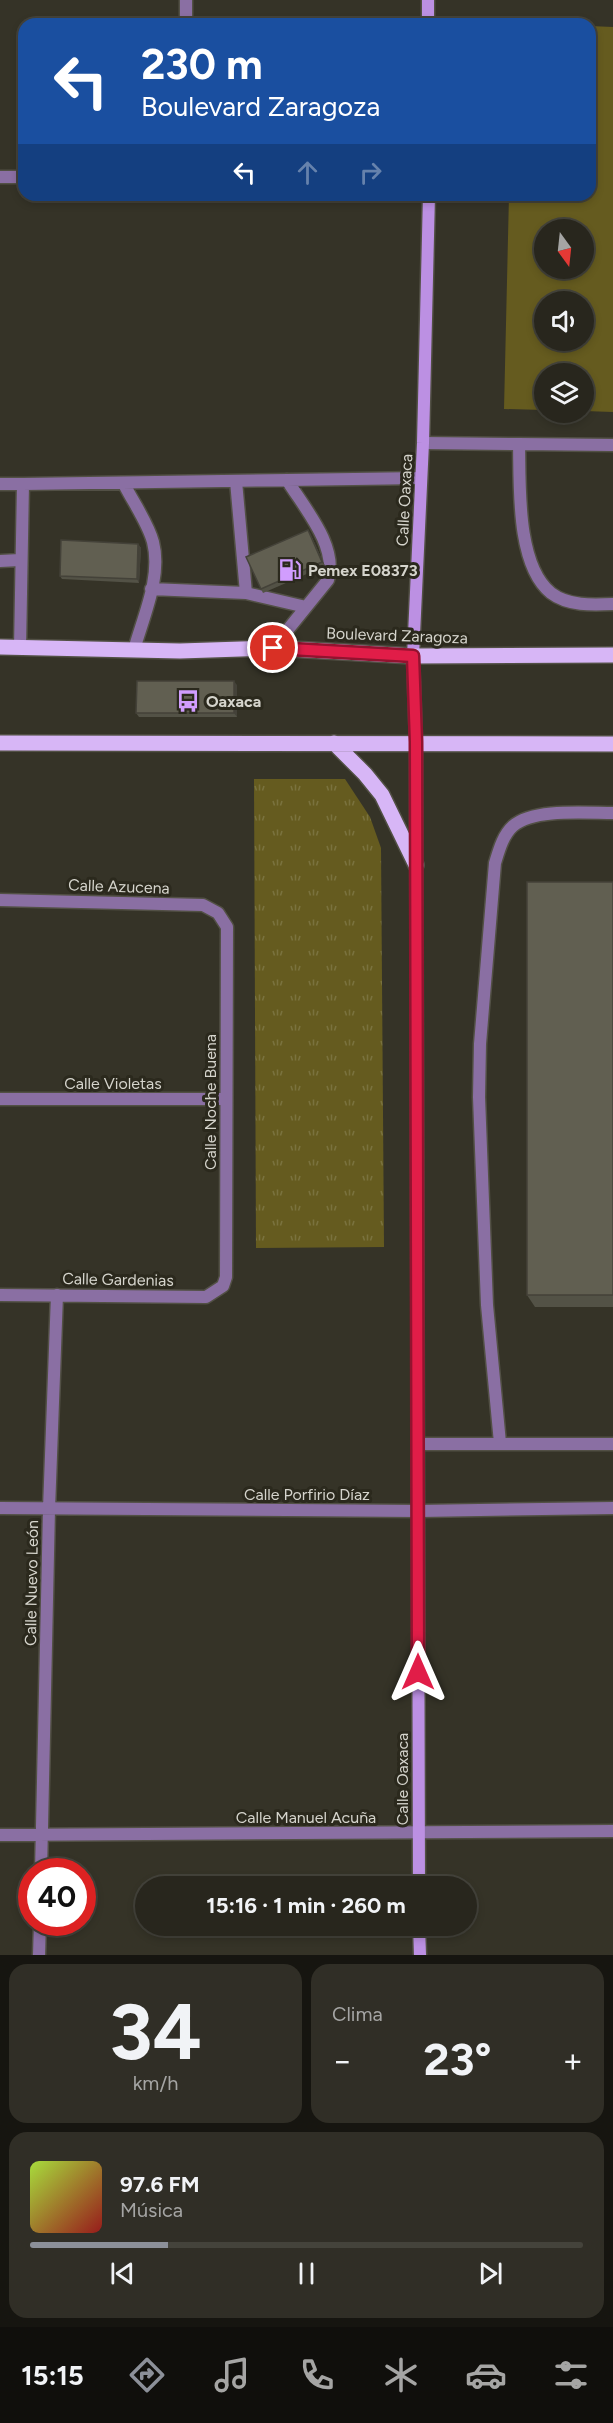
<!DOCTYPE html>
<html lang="es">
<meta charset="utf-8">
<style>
:root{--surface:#28261d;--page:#302e26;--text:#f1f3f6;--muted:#a5a5a4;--line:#44433b;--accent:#8c9099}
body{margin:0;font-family:Figtree,sans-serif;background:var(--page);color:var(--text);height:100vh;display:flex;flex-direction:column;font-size:22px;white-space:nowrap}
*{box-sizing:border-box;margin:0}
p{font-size:20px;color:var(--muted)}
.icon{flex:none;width:33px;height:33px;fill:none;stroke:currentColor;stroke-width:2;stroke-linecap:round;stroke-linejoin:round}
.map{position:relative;height:1955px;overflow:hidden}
.drawer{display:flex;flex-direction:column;gap:9px;padding:9px;background:#161510;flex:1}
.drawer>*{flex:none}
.top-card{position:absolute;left:18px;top:18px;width:578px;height:183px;border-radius:18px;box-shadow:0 3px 9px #0003,0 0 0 2px var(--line);background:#1a4fa0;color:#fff;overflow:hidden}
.needle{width:39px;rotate:165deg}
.buttons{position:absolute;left:534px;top:219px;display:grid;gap:12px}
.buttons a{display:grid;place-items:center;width:60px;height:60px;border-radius:50%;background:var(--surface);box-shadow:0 3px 9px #0003,0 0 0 2px var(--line);font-size:30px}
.speed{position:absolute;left:18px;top:1858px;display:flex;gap:12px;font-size:30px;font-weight:700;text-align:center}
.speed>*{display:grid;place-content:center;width:78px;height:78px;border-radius:50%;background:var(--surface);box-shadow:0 3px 9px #0003,0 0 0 2px var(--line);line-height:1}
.speed .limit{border:9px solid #d22;background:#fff;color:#111}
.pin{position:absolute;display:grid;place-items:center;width:51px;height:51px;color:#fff;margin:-26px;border:3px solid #fff;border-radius:50%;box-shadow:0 2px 6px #0007}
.me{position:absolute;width:66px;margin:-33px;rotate:0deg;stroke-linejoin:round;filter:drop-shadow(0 0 4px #0008)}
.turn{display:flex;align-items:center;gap:21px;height:126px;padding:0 24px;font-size:27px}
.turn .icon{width:78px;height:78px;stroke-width:2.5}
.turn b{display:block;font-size:42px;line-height:51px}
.lanes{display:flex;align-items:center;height:57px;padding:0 24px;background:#0003;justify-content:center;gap:30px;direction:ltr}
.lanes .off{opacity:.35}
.big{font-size:45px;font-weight:700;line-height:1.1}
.drawer .widget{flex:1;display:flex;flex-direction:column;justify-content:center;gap:9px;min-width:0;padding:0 21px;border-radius:18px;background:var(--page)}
.drawer .dial{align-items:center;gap:0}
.dial b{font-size:78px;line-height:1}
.song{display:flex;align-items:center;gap:18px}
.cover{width:72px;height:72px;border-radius:9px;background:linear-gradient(135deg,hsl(80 70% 55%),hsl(0 70% 35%))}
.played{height:6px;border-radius:3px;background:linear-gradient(90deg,var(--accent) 25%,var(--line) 25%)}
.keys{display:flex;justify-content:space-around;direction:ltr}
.heat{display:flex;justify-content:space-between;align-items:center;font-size:33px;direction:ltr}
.drawer .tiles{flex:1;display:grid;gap:9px;grid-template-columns:1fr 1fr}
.widget:last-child{grid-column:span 2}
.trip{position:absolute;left:135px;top:1876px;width:342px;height:60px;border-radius:30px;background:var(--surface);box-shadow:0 3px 9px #0003,0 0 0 2px var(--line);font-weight:700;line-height:60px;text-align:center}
.menu{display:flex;height:96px;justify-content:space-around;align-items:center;background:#100f0c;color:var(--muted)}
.menu .icon{width:42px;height:42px}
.menu .on{color:var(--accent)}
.menu b{font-size:27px;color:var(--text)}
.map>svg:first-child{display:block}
.grass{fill:url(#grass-tufts)}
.garden{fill:#655b1f;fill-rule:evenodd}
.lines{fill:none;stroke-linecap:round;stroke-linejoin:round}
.lane-casing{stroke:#525045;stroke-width:15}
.street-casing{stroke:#525045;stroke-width:15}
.secondary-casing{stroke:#525045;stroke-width:15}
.primary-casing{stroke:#525045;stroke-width:18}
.lane{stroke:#8a6fa3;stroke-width:12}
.street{stroke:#8a6fa3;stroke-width:12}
.secondary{stroke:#bc90e3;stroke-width:12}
.primary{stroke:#d7b6f6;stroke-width:15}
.wall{fill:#535246}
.shaded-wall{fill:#444239}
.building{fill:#615f51;stroke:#444239;stroke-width:1.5}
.route-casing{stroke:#92132f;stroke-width:15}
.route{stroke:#e11d48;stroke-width:10}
.labels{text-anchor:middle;stroke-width:6;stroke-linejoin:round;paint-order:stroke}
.street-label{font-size:16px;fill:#d5d4cc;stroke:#2b291d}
.poi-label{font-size:16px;font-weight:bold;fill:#d5d4cc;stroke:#2b291d;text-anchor:start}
</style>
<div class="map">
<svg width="613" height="1955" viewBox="0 0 613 1955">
<defs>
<pattern id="grass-tufts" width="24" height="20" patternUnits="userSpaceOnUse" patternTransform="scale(1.5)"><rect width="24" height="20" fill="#655b1f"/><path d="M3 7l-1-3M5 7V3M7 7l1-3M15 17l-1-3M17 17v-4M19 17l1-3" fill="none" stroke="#7a723e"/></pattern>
</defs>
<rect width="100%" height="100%" fill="#353327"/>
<path class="grass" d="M254,779H345L370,817L381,848L384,1247L256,1248Z"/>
<path class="garden" d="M590,26L613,27V412L584,411V374H544V410L504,409L509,195H590ZM544,230H584V268H544ZM544,302H584V340H544Z"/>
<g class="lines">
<g class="lane-casing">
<path id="lane" d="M423,443L519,444C520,485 516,565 551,593C568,606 592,605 613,604
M519,444L613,445
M236,481L246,593L306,607
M0,484H23
M124,484C133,502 148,523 153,542C162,577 143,617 134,650
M0,561L20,560
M151,589L246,593
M20,648L23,484L421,478
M273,648L328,580C338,546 305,509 287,480
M500,1443L487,1305L479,1097L480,1044L495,863C499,850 503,835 513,826C533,808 587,813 613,813
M419,1444H613"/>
</g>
<g class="street-casing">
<path id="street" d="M186,24V0
M0,177H24
M0,900L203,905L218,913L227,927L226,1277L223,1286L206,1297L0,1295
M0,1099H226
M0,1508L419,1511L613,1508
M0,1835L613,1831
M41,1872L49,1509L57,1295
M39,1955L40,1923"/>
</g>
<g class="secondary-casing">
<path id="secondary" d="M428,0V24
M419,1887L416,742L413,656L423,443L429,195
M419,1926L420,1955"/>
</g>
<g class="primary-casing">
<path id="primary" d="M0,647L180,651L273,648L413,656L613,655
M0,743L613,744
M334,743L365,774L382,795L416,865"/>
</g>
<use href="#lane" class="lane"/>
<use href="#street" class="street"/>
<use href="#secondary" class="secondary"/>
<use href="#primary" class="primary"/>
</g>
<path class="wall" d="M310,533L325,566L263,593L261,589Z
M138,544L141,548L139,583L62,579L60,576Z
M237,685V717H139L136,713Z
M613,882V1307H535L527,1295Z"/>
<path class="shaded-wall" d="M308,530L310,533L325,566L322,562Z
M138,544L141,548L139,583L137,579Z
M234,681L237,685V717L234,713Z"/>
<path class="building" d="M308,530L322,562L261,589L246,557Z
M61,540L138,544L137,579L60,576Z
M137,681H234V713H136Z
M527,882H613V1295H527Z"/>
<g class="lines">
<g class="route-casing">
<path id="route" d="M273,648L413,656L416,742L418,1672"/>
</g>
<use href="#route" class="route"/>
</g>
<defs>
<g id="fuel-bare" transform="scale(1.8)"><path d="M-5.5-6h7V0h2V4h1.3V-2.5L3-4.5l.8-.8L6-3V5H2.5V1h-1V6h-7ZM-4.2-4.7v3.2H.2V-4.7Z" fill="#d19dfe" stroke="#2b291d" stroke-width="2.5" paint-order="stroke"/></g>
<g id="bus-bare" transform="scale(1.8)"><path d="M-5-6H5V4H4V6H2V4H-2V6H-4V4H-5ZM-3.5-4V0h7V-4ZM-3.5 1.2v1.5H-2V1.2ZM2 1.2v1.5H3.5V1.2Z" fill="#d19dfe" stroke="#2b291d" stroke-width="2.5" paint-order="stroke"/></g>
</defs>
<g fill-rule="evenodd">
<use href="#fuel-bare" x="290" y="570"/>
<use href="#bus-bare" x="188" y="701"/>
</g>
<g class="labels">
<g class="street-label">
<text transform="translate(404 500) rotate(-87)" y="6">Calle Oaxaca</text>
<text transform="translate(397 635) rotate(2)" y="6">Boulevard Zaragoza</text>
<text transform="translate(119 886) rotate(2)" y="6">Calle Azucena</text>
<text x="113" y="1089">Calle Violetas</text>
<text transform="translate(210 1102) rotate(-90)" y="6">Calle Noche Buena</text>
<text transform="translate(118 1279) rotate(1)" y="6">Calle Gardenias</text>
<text x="307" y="1500">Calle Porfirio Díaz</text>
<text transform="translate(31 1583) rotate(-89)" y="6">Calle Nuevo León</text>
<text transform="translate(402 1779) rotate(-90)" y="6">Calle Oaxaca</text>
<text x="306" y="1823">Calle Manuel Acuña</text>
</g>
<g class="poi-label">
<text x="308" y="576">Pemex E08373</text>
<text x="206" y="707">Oaxaca</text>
</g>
</g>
</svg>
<div class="buttons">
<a><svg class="needle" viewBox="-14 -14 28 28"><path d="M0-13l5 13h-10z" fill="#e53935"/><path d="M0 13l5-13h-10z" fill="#a5a5a4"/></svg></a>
<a><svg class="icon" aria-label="sound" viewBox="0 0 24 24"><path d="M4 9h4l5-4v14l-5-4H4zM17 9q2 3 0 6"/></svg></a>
<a><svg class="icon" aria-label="layers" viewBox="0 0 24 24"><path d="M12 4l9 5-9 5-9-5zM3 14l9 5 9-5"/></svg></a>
</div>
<div class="speed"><div class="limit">40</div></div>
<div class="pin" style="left:273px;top:648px;background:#d93025"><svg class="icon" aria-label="arrive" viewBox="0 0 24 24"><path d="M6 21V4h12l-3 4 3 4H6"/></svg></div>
<svg class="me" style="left:418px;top:1672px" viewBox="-20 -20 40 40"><path d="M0-17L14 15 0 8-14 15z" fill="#e11d48" stroke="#fff" stroke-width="4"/></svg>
<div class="trip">15:16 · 1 min · 260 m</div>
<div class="top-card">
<div class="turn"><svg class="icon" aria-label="left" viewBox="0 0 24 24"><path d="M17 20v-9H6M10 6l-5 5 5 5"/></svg><div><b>230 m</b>Boulevard Zaragoza</div></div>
<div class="lanes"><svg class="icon" aria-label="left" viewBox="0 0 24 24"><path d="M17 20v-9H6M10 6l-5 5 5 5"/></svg><svg class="icon off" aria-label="ahead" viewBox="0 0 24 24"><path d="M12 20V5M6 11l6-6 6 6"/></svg><svg class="icon off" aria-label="right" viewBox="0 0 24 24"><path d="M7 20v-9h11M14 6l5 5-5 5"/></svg></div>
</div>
</div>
<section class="drawer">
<div class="tiles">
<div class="widget dial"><b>34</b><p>km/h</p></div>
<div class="widget"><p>Clima</p>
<div class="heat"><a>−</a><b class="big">23°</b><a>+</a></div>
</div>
<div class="widget">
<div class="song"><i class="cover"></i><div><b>97.6 FM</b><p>Música</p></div></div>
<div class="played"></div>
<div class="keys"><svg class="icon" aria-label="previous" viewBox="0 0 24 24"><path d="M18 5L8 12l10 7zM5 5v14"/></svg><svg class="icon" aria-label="pause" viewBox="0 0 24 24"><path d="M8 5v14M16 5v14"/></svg><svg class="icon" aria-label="next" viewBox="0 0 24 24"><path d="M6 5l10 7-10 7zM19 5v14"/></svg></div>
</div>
</div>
</section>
<nav class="menu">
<b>15:15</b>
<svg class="icon on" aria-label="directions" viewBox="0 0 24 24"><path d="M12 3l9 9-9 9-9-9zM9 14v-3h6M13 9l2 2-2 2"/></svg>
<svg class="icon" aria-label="music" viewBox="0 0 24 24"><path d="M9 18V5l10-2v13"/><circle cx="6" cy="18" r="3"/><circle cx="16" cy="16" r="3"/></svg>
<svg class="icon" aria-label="phone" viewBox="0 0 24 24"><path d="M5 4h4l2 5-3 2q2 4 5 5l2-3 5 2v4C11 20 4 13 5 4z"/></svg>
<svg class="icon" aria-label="climate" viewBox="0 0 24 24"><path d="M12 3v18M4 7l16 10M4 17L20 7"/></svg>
<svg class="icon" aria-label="car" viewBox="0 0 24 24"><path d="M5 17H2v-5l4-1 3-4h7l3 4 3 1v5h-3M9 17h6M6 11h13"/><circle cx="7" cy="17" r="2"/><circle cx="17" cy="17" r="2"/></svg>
<svg class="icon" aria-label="filters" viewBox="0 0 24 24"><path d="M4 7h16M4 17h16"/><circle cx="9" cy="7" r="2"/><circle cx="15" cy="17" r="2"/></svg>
</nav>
